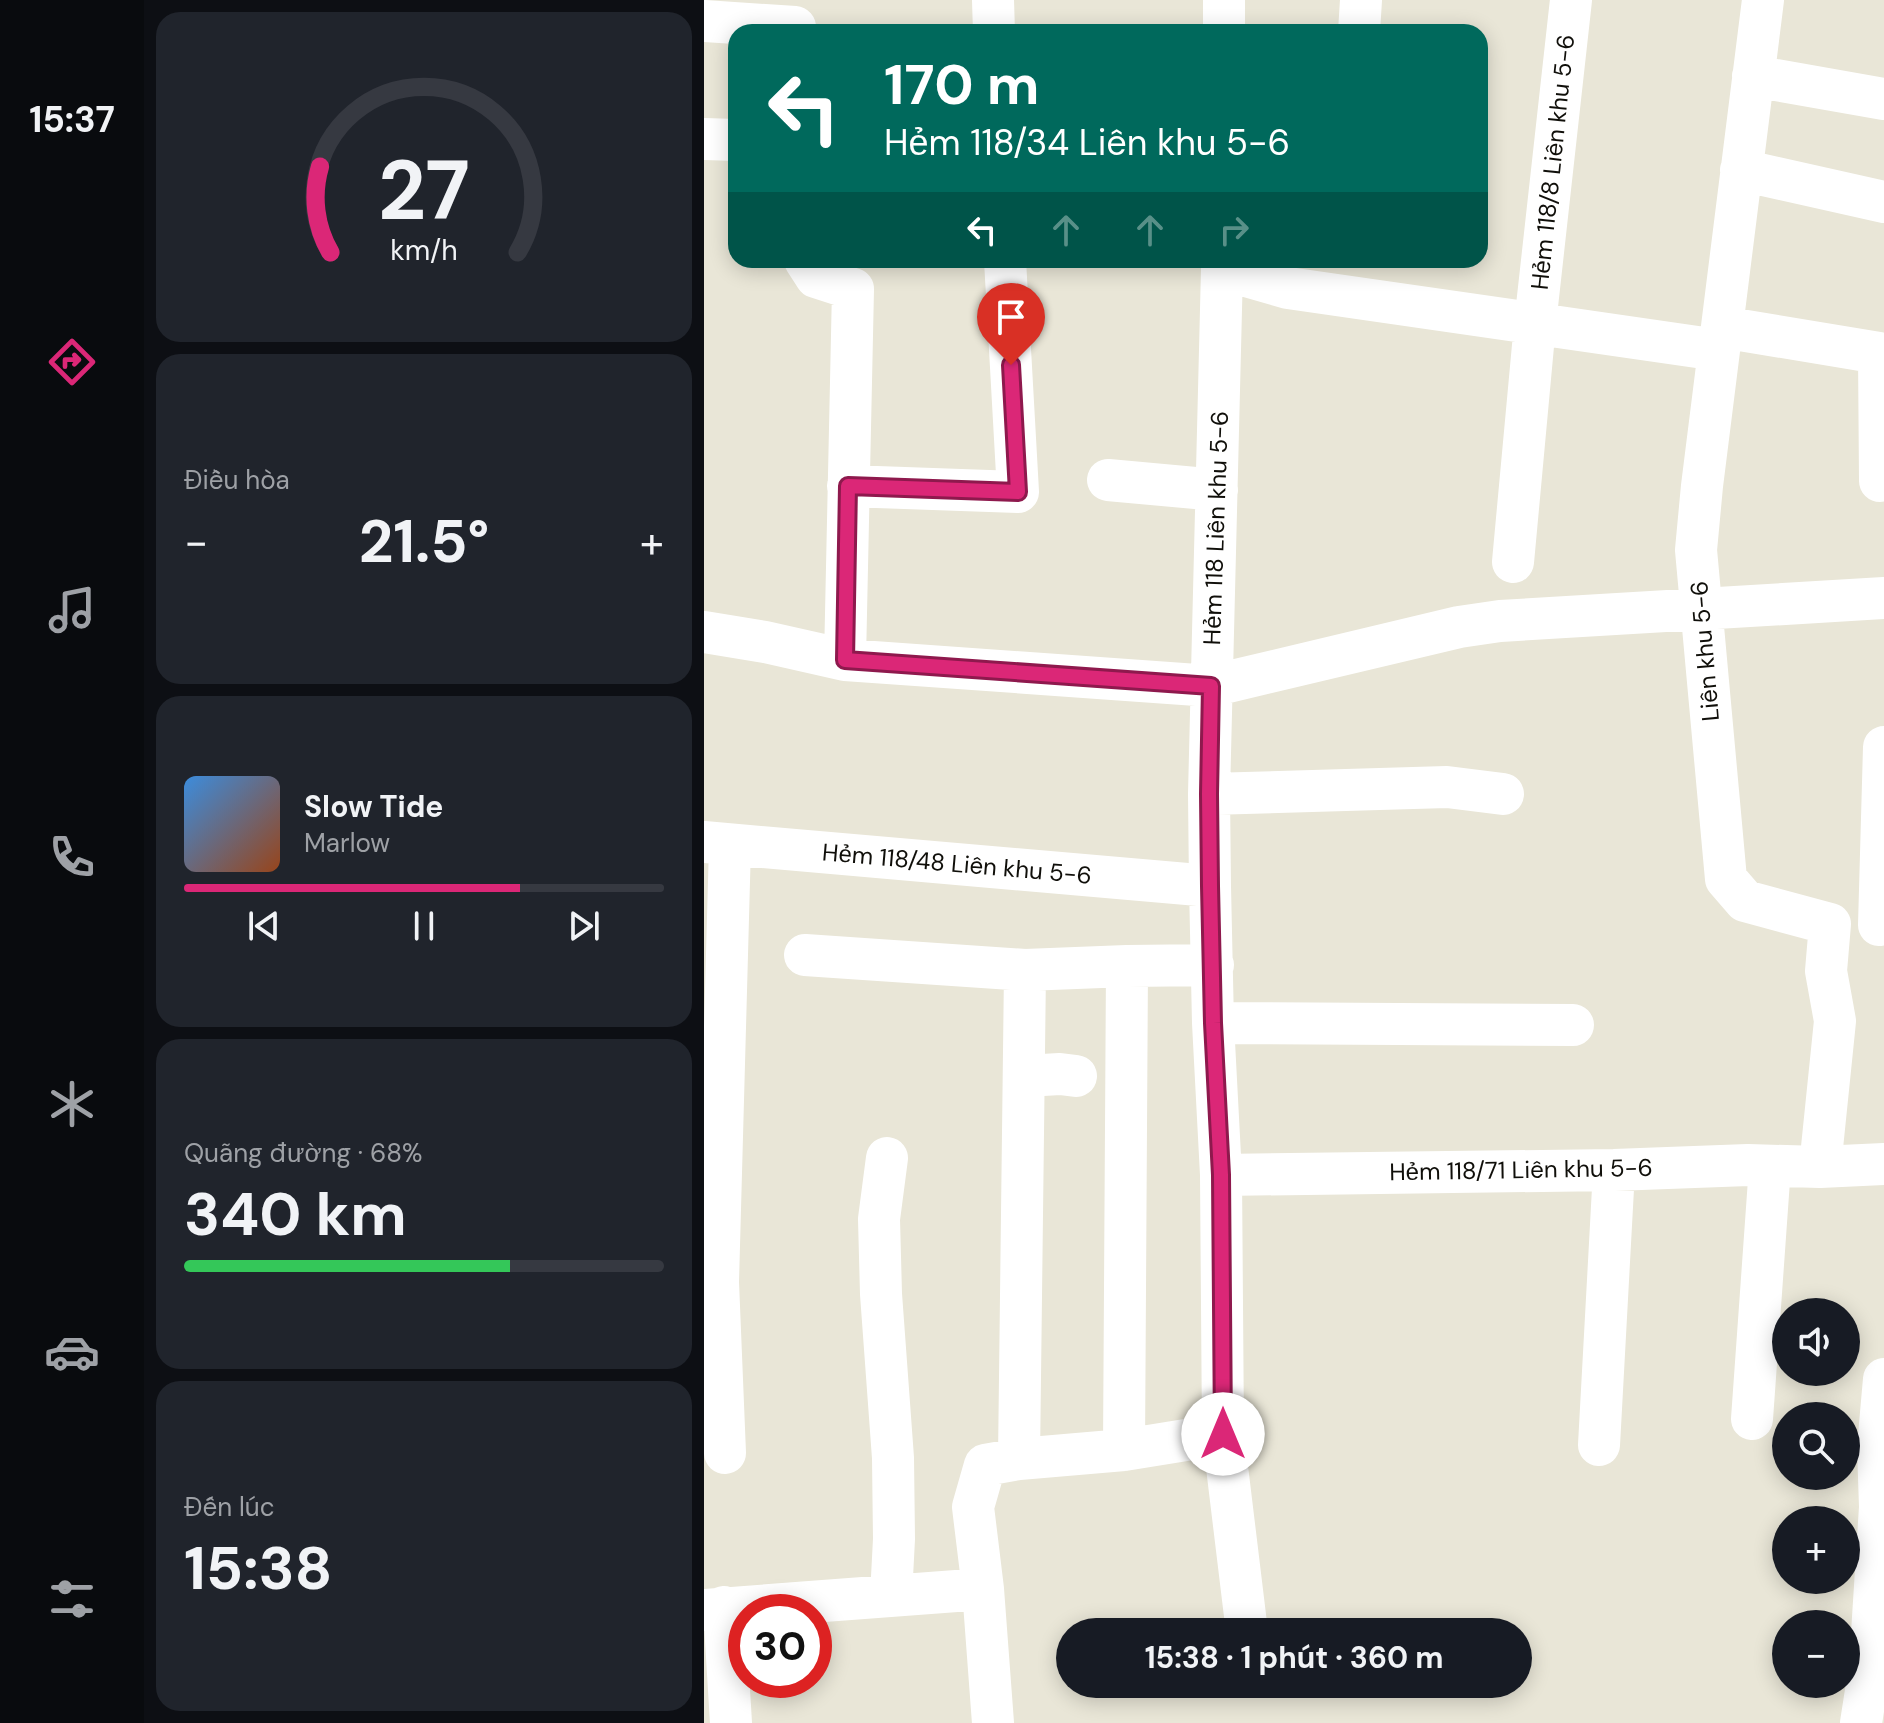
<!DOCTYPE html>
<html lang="vi">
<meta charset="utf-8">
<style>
:root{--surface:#171b24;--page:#20242c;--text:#f1f3f6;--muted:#9ea1a6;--line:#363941;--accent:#db2777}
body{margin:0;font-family:"DM Sans",sans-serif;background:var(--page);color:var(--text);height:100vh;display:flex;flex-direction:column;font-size:30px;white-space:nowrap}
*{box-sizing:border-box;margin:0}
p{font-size:26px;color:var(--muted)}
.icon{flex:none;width:44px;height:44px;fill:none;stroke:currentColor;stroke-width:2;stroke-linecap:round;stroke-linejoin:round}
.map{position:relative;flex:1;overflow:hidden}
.side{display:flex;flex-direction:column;gap:12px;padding:12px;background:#0d0f14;width:560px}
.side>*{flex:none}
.top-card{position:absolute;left:24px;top:24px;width:760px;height:244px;border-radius:24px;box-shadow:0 4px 20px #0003;background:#00695c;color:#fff;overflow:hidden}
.fabs{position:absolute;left:1068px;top:1298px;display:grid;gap:16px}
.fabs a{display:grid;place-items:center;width:88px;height:88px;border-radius:50%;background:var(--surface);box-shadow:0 4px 20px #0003;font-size:40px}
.speed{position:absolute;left:24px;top:1594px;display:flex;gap:16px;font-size:40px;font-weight:700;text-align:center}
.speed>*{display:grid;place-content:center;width:104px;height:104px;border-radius:50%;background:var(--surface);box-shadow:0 4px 20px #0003;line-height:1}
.speed .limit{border:12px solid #d22;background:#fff;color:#111}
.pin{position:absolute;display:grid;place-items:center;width:68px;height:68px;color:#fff;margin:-82px -34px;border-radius:50% 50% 50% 0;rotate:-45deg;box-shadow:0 0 8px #0007}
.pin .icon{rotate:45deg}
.me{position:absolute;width:88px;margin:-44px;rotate:0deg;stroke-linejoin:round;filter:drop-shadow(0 0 6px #0008)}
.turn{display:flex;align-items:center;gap:28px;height:168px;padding:0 24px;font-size:36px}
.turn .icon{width:104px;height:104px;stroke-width:2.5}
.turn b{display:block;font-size:56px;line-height:68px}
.lanes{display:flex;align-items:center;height:76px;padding:0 24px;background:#0003;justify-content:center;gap:40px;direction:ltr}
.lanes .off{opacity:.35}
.big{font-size:60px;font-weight:700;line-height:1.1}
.side .card{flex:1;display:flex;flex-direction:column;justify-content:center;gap:12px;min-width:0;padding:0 28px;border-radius:24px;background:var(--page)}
.side .dial{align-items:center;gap:0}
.dial svg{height:208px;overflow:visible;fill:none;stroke:var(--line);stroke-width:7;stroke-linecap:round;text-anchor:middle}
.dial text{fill:var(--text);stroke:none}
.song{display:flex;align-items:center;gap:24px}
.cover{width:96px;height:96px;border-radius:12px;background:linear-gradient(135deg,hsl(210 70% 55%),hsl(20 70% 35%))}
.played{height:8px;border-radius:4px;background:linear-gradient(90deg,var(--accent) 70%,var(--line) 70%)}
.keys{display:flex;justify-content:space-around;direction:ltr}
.heat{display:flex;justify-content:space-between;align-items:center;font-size:44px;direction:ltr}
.charge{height:12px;border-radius:6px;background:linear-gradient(90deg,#34c759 68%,var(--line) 0)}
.trip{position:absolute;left:352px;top:1618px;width:476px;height:80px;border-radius:40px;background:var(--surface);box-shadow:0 4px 20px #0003;font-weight:700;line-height:80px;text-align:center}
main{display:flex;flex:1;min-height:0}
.menu{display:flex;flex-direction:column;width:144px;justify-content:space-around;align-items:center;background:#090b0e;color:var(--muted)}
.menu .icon{width:56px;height:56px}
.menu .on{color:var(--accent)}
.menu b{font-size:36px;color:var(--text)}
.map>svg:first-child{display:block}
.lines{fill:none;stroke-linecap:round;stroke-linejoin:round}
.minor{stroke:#fff;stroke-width:42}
.route-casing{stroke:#8e194d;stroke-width:20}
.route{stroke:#db2777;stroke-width:14}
.labels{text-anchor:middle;stroke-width:7;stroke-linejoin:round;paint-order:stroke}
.street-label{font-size:24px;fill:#100f0a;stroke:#fff}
</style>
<main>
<nav class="menu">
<b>15:37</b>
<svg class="icon on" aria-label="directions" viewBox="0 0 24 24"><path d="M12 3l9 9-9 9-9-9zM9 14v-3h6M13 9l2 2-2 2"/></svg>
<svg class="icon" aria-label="music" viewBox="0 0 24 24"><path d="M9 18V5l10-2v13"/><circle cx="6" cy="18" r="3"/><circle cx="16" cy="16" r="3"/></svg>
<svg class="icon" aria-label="phone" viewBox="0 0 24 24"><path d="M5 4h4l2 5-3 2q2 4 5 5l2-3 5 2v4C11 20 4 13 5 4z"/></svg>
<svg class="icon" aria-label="climate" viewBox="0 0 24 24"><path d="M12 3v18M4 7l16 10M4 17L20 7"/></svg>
<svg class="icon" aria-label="car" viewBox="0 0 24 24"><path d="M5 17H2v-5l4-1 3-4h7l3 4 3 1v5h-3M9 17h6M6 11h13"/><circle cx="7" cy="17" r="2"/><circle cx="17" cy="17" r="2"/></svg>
<svg class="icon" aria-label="filters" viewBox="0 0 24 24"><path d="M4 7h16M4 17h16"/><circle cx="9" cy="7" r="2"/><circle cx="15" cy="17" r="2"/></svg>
</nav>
<section class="side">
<div class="card dial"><svg viewBox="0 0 100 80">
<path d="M14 69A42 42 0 1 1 86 69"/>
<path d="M14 69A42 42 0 0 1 10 36" stroke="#db2777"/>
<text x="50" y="56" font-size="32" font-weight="700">27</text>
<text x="50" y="72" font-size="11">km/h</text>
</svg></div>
<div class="card"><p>Điều hòa</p>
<div class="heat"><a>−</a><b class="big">21.5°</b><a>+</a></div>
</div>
<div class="card">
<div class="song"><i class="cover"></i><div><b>Slow Tide</b><p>Marlow</p></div></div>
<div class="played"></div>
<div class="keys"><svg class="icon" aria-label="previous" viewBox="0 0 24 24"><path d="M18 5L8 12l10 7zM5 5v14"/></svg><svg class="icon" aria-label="pause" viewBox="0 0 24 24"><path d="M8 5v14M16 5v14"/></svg><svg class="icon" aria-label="next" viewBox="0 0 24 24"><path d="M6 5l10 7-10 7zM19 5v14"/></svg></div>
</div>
<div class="card"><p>Quãng đường · 68%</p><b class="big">340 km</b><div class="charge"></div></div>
<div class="card"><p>Đến lúc</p><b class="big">15:38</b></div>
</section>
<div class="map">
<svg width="1180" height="1723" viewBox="0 0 1180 1723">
<rect width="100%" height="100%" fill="#e9e6d7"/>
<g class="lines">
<path class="minor" d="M289,0L290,32
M1059,0L998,486L992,550L1022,879L1041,901L1126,924L1122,971L1131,1021L1116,1167L1180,1164
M0,21L91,27
M520,32V0
M655,32L657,0
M1049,76L1180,99
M0,139L32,140
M1037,170L1180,202
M101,260L112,277L149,289L141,660
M1018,327L1175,353L1176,481
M404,480L513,490
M144,486L314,492L301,260
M809,562L831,324L867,0
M0,632L61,642L141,660L507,686L755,627L796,621L1180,598
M505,794L743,787L799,794
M0,842L506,886
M1175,925L1180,747
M101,955L321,970L423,966L509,965
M509,1023L869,1025
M321,1076L356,1074L372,1076
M183,1158L175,1219L177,1294L189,1458L190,1539L187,1596
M517,1175L910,1170L1044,1165L1116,1167
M1048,1419L1066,1166
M895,1445L910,1170
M420,1450L423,966
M21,1453L14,1282L26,845
M315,1459L321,970
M20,1607L27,1723
M0,1610L279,1589
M543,1632L519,1434L517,1175L509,1023L506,886L505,794L518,269L584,288L1014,350
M289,1723L279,1589L269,1507L281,1465L315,1459L420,1450L519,1434
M1157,1723L1166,1665L1176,1507L1174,1447L1180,1379"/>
</g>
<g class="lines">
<g class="route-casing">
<path id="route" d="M307,365L314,492L144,486L141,660L507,686L505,794L506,886L509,1023L517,1175L519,1434"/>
</g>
<use href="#route" class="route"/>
</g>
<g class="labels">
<g class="street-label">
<text transform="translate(849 162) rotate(-84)" y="8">Hẻm 118/8 Liên khu 5-6</text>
<text transform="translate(512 528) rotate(-88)" y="8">Hẻm 118 Liên khu 5-6</text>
<text transform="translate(1001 651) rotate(-95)" y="8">Liên khu 5-6</text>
<text transform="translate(253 864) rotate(5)" y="8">Hẻm 118/48 Liên khu 5-6</text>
<text transform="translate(817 1170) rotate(-1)" y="8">Hẻm 118/71 Liên khu 5-6</text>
</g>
</g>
</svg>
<div class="fabs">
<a><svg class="icon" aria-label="sound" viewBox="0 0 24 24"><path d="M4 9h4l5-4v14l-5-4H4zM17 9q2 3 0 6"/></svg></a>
<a><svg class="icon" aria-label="search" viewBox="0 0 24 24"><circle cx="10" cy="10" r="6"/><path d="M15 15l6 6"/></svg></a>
<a>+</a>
<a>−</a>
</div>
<div class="speed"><div class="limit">30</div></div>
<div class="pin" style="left:307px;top:365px;background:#d93025"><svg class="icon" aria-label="arrive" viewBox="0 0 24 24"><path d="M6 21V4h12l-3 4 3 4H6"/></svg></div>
<svg class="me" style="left:519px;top:1434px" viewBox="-20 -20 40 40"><circle r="19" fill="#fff"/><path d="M0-13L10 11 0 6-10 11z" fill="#db2777"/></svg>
<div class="trip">15:38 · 1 phút · 360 m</div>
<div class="top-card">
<div class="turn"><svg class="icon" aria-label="left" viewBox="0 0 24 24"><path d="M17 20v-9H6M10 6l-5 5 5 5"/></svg><div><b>170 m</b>Hẻm 118/34 Liên khu 5-6</div></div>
<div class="lanes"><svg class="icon" aria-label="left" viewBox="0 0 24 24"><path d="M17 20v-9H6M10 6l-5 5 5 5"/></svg><svg class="icon off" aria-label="ahead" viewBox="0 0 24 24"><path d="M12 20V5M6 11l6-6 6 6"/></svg><svg class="icon off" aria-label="ahead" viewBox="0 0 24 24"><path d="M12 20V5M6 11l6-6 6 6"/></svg><svg class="icon off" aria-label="right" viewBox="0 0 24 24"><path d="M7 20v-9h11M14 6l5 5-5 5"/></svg></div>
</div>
</div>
</main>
